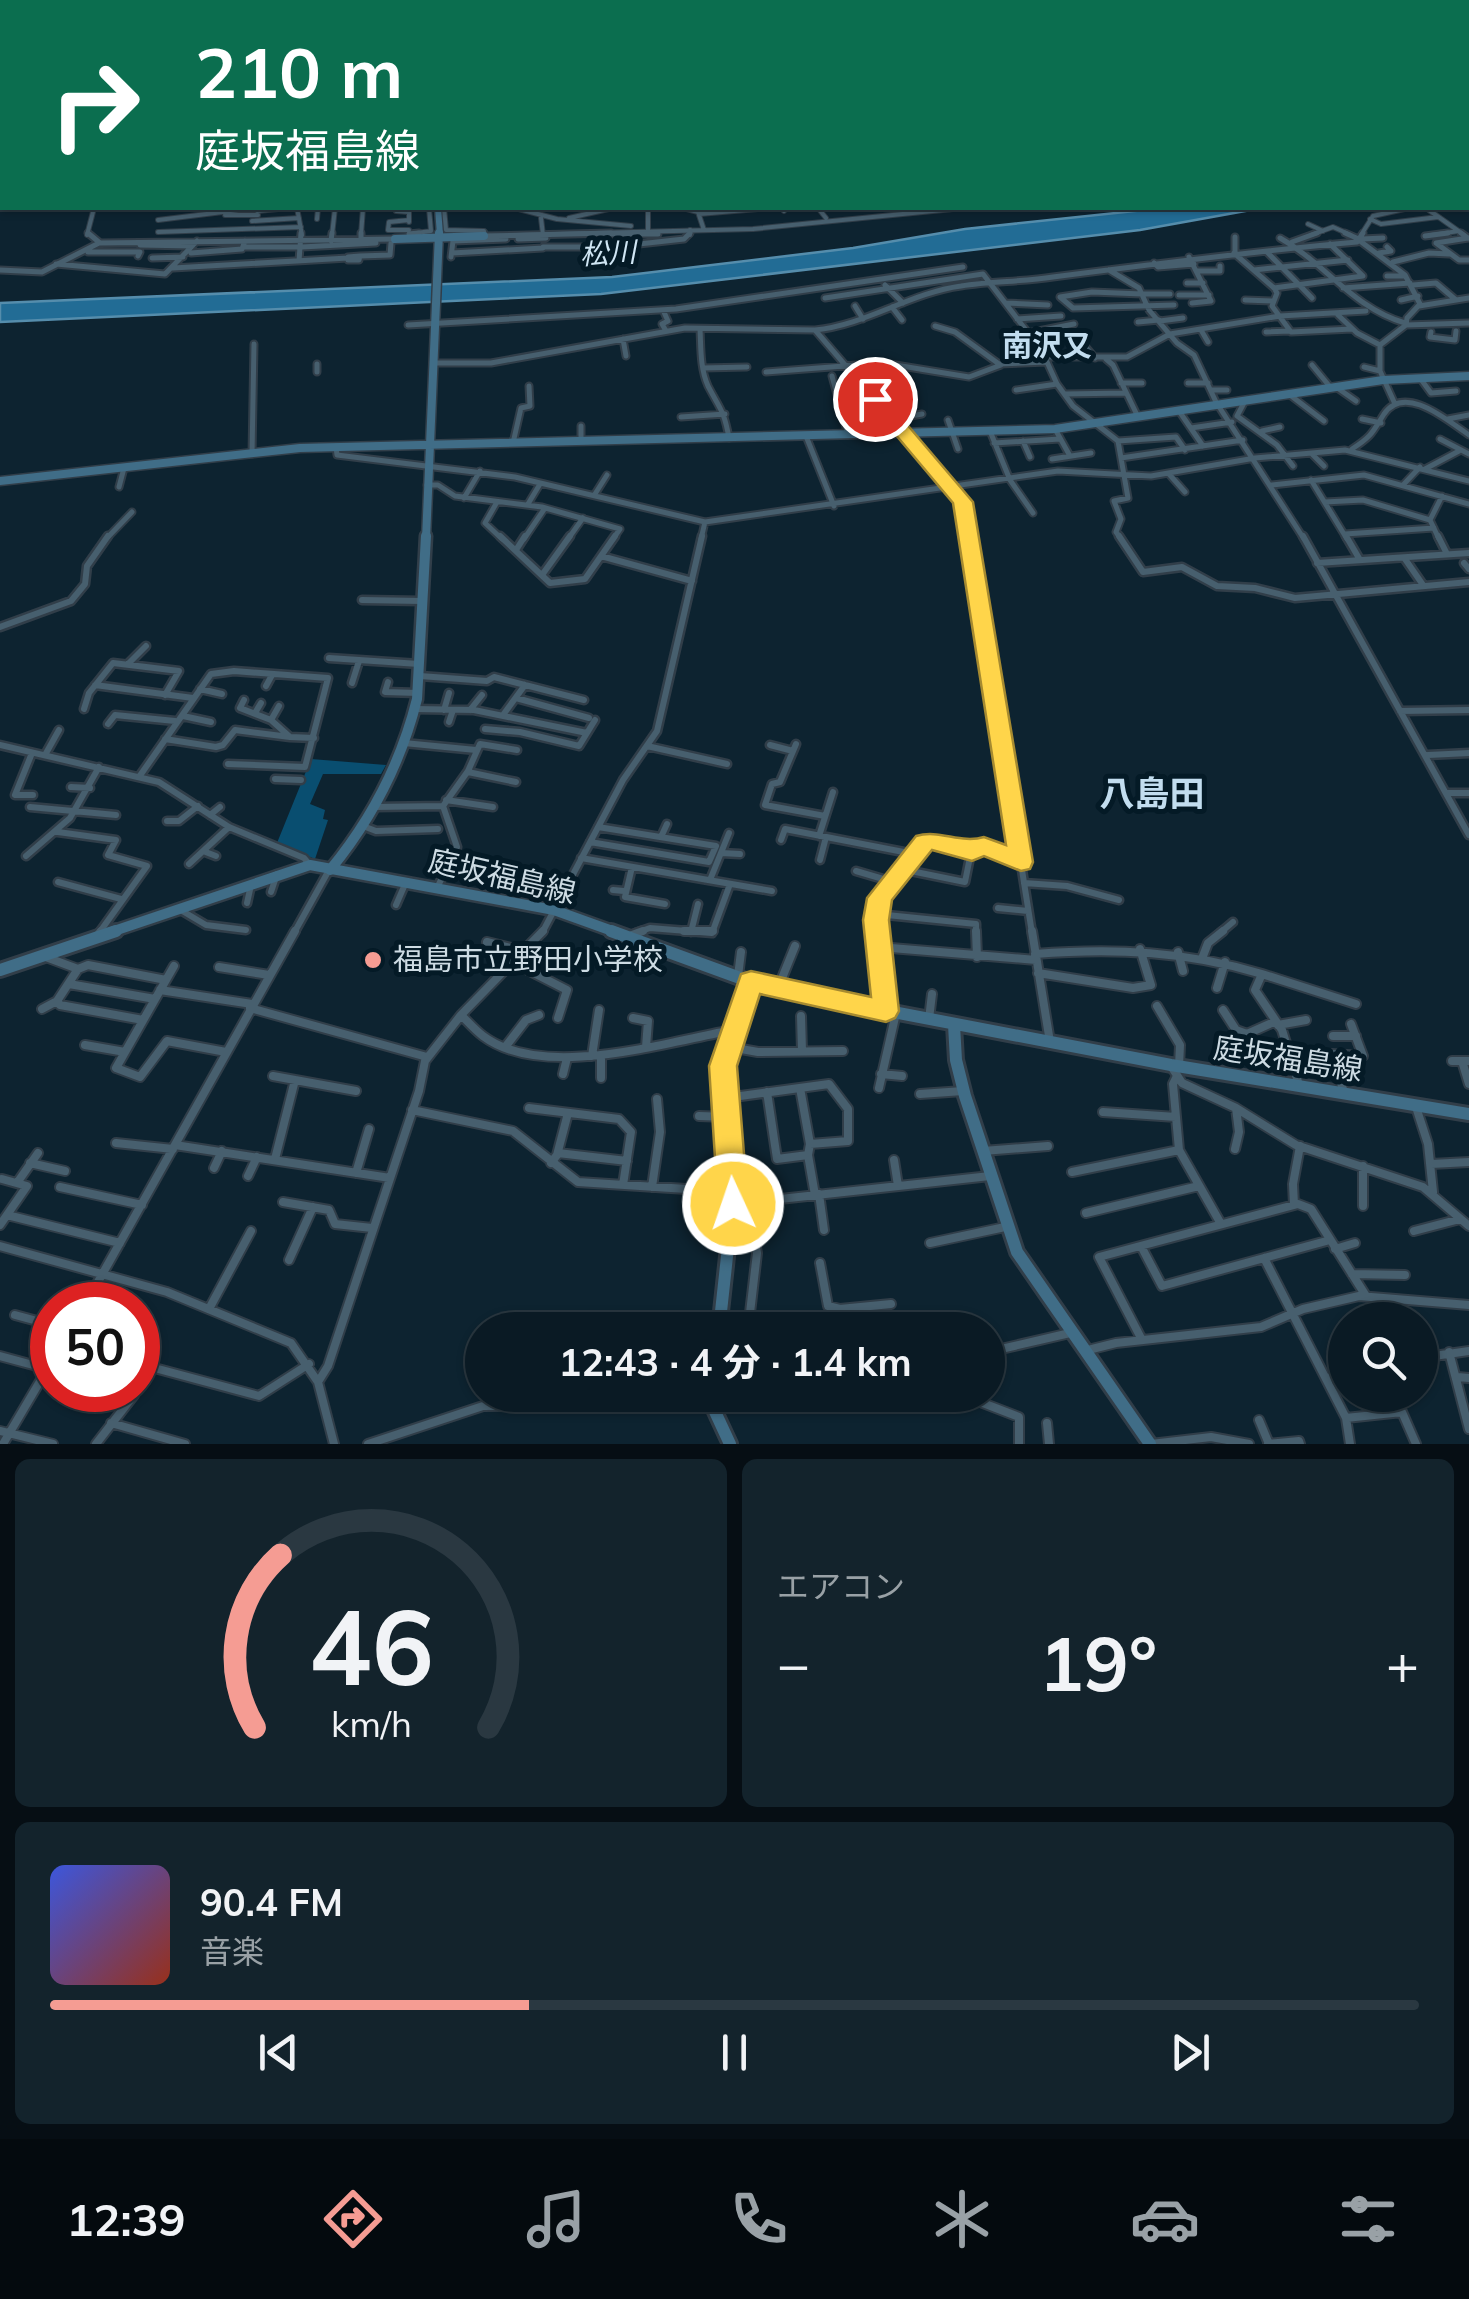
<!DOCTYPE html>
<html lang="ja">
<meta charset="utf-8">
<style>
:root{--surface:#0a1a24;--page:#13232c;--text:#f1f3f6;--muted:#99a1a6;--line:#2a3841;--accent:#f59c93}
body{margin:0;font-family:Mulish,"Noto Sans JP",sans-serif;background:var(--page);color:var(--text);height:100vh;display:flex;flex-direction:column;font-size:38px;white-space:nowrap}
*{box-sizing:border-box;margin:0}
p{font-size:32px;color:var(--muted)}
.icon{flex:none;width:55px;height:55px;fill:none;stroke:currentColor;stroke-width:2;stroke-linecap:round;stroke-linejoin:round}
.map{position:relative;height:1444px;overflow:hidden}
.side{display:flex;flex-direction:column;gap:15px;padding:15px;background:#060e14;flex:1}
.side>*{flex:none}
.hud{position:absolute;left:0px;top:0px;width:1470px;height:210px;box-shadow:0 2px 8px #0004,0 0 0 2px var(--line);background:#0b6e4f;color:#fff;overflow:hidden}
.buttons{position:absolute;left:1328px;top:1302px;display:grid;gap:20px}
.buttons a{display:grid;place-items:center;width:110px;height:110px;border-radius:50%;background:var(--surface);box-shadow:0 2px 8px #0004,0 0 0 2px var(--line);font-size:50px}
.speed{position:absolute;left:30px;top:1282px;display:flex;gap:20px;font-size:50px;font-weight:700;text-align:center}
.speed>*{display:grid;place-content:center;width:130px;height:130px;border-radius:50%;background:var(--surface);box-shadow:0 2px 8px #0004,0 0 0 2px var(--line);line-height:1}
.speed .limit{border:15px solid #d22;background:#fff;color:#111}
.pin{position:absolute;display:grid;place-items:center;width:85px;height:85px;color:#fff;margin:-42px;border:5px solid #fff;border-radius:50%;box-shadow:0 2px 10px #0007}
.me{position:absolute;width:110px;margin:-55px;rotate:357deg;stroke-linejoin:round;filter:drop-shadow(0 0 8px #0008)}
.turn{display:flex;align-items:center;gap:35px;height:210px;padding:0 30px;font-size:45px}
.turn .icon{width:130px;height:130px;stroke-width:2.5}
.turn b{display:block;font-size:70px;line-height:85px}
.big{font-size:75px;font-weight:700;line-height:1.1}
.side .widget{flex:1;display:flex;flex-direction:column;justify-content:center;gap:15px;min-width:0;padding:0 35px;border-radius:15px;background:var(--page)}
.side .dial{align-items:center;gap:0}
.dial svg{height:260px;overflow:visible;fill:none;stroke:var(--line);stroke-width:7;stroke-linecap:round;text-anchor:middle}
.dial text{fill:var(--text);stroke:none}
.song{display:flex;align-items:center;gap:30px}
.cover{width:120px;height:120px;border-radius:15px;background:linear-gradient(135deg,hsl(230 70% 55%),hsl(10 70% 35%))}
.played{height:10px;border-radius:5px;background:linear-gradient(90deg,var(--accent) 35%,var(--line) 35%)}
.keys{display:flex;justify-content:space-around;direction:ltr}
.heat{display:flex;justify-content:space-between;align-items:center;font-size:55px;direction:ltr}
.side .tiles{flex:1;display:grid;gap:15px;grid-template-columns:1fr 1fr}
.widget:last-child{grid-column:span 2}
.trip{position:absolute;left:465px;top:1312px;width:540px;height:100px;border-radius:50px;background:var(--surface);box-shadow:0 2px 8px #0004,0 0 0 2px var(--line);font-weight:700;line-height:100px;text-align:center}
.dock{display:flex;height:160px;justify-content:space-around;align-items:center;background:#040a0e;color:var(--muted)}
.dock .icon{width:70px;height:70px}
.dock .on{color:var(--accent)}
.dock b{font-size:45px;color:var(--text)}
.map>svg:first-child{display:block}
.green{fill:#094e70}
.water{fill:#226c95;stroke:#558dac;stroke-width:2.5}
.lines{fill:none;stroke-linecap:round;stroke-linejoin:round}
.street-far3-casing{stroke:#313e49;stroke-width:6}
.street-far2-casing{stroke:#313e49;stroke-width:9}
.street-far1-casing{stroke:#313e49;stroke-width:11}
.street-casing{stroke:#313e49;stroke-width:12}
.secondary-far3-casing{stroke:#313e49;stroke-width:9}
.secondary-far2-casing{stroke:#313e49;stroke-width:11}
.secondary-far1-casing{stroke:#313e49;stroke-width:15}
.secondary-casing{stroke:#313e49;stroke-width:18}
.highway-casing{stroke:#313e49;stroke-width:6}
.street-far3{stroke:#475f6e;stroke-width:4}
.street-far2{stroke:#475f6e;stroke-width:5}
.street-far1{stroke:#475f6e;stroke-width:6}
.street{stroke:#475f6e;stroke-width:8}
.secondary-far3{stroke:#406d87;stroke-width:6}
.secondary-far2{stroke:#406d87;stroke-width:8}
.secondary-far1{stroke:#406d87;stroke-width:10}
.secondary{stroke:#406d87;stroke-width:12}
.highway{fill:#2f8ec1;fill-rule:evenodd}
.route{fill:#ffd54a;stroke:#a68a30;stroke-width:2.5}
.poi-dot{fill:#f59c93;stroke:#041a26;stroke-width:4}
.labels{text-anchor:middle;stroke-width:10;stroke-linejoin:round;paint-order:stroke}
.far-water-label{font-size:28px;font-style:italic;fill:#d0e6f4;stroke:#041a26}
.far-quarter-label{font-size:30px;font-weight:bold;fill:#c2ddef;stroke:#041a26}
.street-label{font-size:30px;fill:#cddbe3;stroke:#041a26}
.poi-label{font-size:30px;fill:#cddbe3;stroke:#041a26;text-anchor:start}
.quarter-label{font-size:35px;font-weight:bold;fill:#c2ddef;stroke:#041a26}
</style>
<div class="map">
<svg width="1469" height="1444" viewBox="0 0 1469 1444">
<rect width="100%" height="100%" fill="#0d2330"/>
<path class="green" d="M311,759L386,765L381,774H323L310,804L325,810L323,819L328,820L315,859L277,843Z"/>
<path class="water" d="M1163,208H1262L1140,230L601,294L0,322V303L612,277L853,248L965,229Z"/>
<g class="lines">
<g class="street-far3-casing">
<path id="street-far3" d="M1274,0H1279
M629,1L645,0
M131,2L138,0
M160,2L167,0
M282,2H310
M433,2L455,0
M604,2L610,0
M728,2L767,0
M928,2L968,0
M1109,2L1156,0
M1300,2L1320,0
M1449,2H1463
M297,208L302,235
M444,208L446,230L484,231V235
M515,208L557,219
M648,208V229
M683,208L698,212L704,230
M781,208L784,211
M818,208L826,218
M1426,208L1464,235
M257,211L289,208
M396,211L409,212V222
M699,214L769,208
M225,215H258
M541,218L543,235
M569,218L613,208
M317,219L318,208
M557,219L631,226
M1370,219L1381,224L1438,217
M158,220L255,208
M409,220L389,222L388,230H409
M252,221L299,218
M1308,224L1323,231
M690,230V235
M158,232L301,227
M409,234L431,231L429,208
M611,234H658
M87,235L94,208
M332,235L335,208
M361,235L363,208
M515,235L753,229L963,208
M1311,235L1333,227L1351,235
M1361,235L1373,216L1409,208
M1431,235L1459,231"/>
</g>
<g class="street-far2-casing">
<path id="street-far2" d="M88,233L100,243L395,239
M484,233V236L611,233
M1345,233L1361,240
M1461,233L1468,238
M409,234L419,233
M611,234H658
M1425,236L1448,233
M1235,237V253
M1280,238C1326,264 1353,308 1405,323
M1468,238L1436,243L1459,260H1469
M518,239L546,238
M1362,239L1383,238
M361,240V233
M331,241L332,233
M1360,241L1405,275L1420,304L1407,318L1406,325L1380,345V371L1395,404
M1292,242L1317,233
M140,245L192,246
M243,247H301
M302,247L376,243
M543,247H612L684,239L690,233
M88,252H140L138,256
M1267,252L1312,298
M191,253L242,249L245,241
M452,253L543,248
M1234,253L1274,288L1277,293L1272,306L1291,332L1352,329
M1379,253L1391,251L1387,247
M360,256L359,260H348V257Z
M360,256L390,255L391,243
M451,257L453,241L506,239
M1189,257L1211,301L1192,303
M152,258L183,257
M299,261L301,233
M1393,262L1429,253L1449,254
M1154,263L1158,267L1194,264
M56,264L165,274L197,241
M173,268L348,258
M0,270L42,272L99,243
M1109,270L1139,288L1149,310L1177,343L1194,355L1216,402L1304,539
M1254,270L1348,260
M1198,271H1220V266
M1387,276H1405
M1187,283H1203
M885,285L903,303
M1413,285L1436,283L1456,300
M1274,288L1363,276L1330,244
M1343,288L1410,283
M1142,294L1092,292L1060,297L1073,308L1174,305
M1142,294H1170
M1179,295H1209
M825,298L983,274L1042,351L1057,384L1073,406L1118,441L1128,498L1114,501L1121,519L1116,532L1121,539
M1245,300L1273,301
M1401,300L1418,296
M1006,303L1048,305
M855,306L863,319
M1419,306L1469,298
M892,307L902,320
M663,310L668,321L662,324L666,331
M1338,315L1357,333L1380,345
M1017,319L1061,316
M1160,321L1183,318
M1138,322L1159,320
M408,325L676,309L963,267
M1406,325L1469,323
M935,326L955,332L999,364L1047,362
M700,329C701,348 700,368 708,386C720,409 724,410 729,438
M815,330C866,325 910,293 961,286C991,281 1022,282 1053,277C1154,264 1255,251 1357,242L1363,233
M1201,330L1208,342
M1266,332L1290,331
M1431,332L1430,337L1455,340L1456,331
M1028,333L1074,324
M623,339L626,356
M1020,345L1035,343
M1084,345L1095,358
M1046,357H1127L1170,334L1280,316L1366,311
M1106,359L1113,365L1138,417
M434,363H491L685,328L815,330L963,502L969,539
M317,364V372
M1312,365L1331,388
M1364,367L1380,371
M703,368L747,367
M766,372L883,363L969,377L1001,365
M832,376L848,435
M1420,378L1431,393L1456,391
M1121,383H1142
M1188,383H1208
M1336,387L1356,401
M1016,390L1057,384
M1211,390H1227
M837,393L868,392
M1065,394L1125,393
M1290,395L1324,421
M877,399L896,397
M1245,401L1237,416L1277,445L1293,466
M1179,411L1203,446
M681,417L725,414
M894,419L922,414
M1362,419L1381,423
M1448,419L1469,415
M948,420L958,449
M581,426V441
M1191,428L1232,422
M1055,429L1070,456
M990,431L1010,480L1033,513
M1262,431L1280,427
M806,436L834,506
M1440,439L1469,454
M1023,441L1030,457
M1118,441L1176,437L1185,450
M513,443L521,408L530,406L529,386
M994,443L1060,439
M336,447L337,455L515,477L705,522L1058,471L1151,476L1255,458L1345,450L1469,481
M1352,449C1372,436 1372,433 1384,414C1405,383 1448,421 1469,435
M252,454L254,344
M1312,454L1324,466
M1121,458L1243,440
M1052,459L1091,453
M1425,469L1459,451
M1169,474L1185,492
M1311,480L1347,539
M1404,484L1420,467
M427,485H438L455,496L542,507L620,529L613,539
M1272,485L1364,475L1469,504
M119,487L124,468
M595,494L607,475
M464,498L480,471
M497,502L485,523L502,539
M1325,502L1363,500L1430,520
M528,504L540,484
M1345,534L1434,528
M106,539L132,512
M524,539L545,508
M568,539L583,518
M701,539L705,522
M1439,539L1430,520L1442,496"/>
</g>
<g class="street-far1-casing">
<path id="street-far1" d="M500,536L550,583L585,579L615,536
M969,536L1032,933
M1119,536L1143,572L1182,567L1217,586L1255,588L1295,598L1469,582
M1303,536L1469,835
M1346,536L1360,560
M1438,536L1447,554
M516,550L525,536
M601,556L692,581
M1405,559L1423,585
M1317,563L1469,553
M1464,563L1469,569
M542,575L570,536
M362,600L422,601
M0,627L71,601L85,584L87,566L108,536
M329,658L419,664
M128,664L146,646
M420,676L487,681L494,677L584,700
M388,682L385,692L418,693
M352,683L359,661
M95,685L193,698
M266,686L272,675
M200,689L222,694
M516,698L589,718
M244,700L240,708L271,720L290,737L314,738
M84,709L89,693L113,663L179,671L165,695
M415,709L474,710L587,733
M444,710L449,693
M470,710L482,695
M1400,711L1469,710
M255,713L261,703
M503,715L525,685
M183,716L211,722
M271,720L279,706
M449,722L453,710
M108,724L115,715L175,721
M485,729L520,732L579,746L595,720
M165,739L216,747L223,745L235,730L290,737
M404,743L476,750
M796,744L780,782L772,784L765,805L825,816
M0,745L159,782L229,827L304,858L310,865
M770,745L793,751
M647,746L727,764
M32,753L15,795H33
M45,755L59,730
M1428,755L1469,753
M468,772L516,782
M139,777L211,674L234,671L328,678L305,767L228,764
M275,779L301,780
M71,787L90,788
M1447,793H1469
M446,800L493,807
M30,807L116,815
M375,807L443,806L468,771L480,744L517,750
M210,815L220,807
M167,821H179L198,806
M363,826L376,831L438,829
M58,832L116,840L108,855L147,866L99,933
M819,836L833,792
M661,837L667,824
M781,840L785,829L914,854
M590,842L709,862L716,846L598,827
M203,851L216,856
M721,853L740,854
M26,856L70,818L99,767
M581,858L772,891
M820,860L826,837
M189,864L229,827
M632,867L625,897L665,904
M901,869L965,882L971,852L979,845L1020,862
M856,871L890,881L924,842L936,841L971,852
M710,880L729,833
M58,882L121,899
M1024,883L1067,886L1119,900
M530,885L563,892
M438,886L457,847L443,806
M613,890L624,891
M271,892L277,874
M247,903L251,885
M396,905L406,882
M998,908L1028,911
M179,909L206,925L246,930
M877,914L976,924V933
M691,932L698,904
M294,933L329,870
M542,933L623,780L657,731L702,536
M636,933L650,928L712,933L730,884
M877,933L878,910L889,881
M1220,933L1233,922"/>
</g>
<g class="street-casing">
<path id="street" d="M684,931H713
M877,931L885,1010
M976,931L977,957
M1032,931L1050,1042
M632,935L643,931
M97,936L101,931
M487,942L527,952
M879,947L1036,960
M1178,952L1183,971
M1035,954C1114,948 1186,951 1262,974
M43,956L78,969L88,965L166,980L116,1068L140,1077L167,1041L226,1052
M1203,956L1208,943L1223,931
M516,964L567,990L558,1018
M219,967L269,975
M78,969L57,1001L60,1005L143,1020
M1038,973L1133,988L1151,985L1140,949
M738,976L741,952
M166,980L174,966
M69,984L155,999
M778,988L795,946
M1217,988L1225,962
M160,990L252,1004
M1157,1006L1180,1045L1179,1066
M250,1008L427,1057
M42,1009L57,1001
M1223,1010L1236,1030L1247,1034L1276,1021
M461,1015C468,1022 475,1030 483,1036C543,1081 666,1042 733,1030
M801,1016L802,1051
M633,1018L648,1021L646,1047
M929,1019L932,994
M1278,1025L1306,1020
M1333,1036H1356
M85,1045L125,1052
M506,1046L526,1020L539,1015
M730,1047L758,1052L843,1051
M592,1056L599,1010
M601,1056V1078
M1452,1061H1469
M1462,1061L1469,1084
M1171,1066L1182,1083L1236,1108L1296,1145L1423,1187L1469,1226
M563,1074L567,1058
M881,1074L902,1076
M273,1076L356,1091
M1176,1078L1173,1084L1179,1150L1221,1224
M1299,1085L1282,1030L1255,990L1262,974L1356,1004
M879,1088L896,1013
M767,1092L777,1159L808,1155L810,1144L800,1088
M1344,1092L1331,1054L1363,1056L1351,1024
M920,1094L963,1091
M726,1098L829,1084L848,1109V1141L810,1144
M1416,1107L1428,1144L1433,1192
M529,1108L619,1119L631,1132L623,1185
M412,1110L513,1131L578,1182L733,1192
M1103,1112L1176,1117
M699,1116L727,1117
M116,1143L173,1149
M175,1145L390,1178
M1235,1149L1239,1132L1236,1108
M983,1151L1048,1146
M558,1153L627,1161
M808,1155L815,1195
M275,1159L295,1080
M894,1160L898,1186
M30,1163L65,1171
M551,1163L557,1155L568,1113
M1431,1164L1469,1162
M1363,1166V1206
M214,1168L222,1151
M1072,1172L1179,1150
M356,1173L369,1129
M248,1176L257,1157
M17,1183L38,1153
M60,1187L142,1205
M652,1187L660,1132L657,1099
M819,1194L824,1230
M283,1202L329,1210L335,1224L372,1228
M748,1202L757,1253L748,1330
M734,1204L990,1176
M1294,1205L1293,1184L1300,1146
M1086,1213L1199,1186
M7,1215L120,1243
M0,1225L27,1186L2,1179
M1414,1231L1460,1219
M930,1243L1005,1227
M0,1246L167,1292L291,1343L318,1382L334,1444
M1141,1246L1162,1286L1330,1240
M1335,1249L1355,1243
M1264,1258L1346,1418L1350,1444
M289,1260L313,1207
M820,1263L828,1306L840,1309L839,1330
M1352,1274L1405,1275
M85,1305L295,931
M209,1309L251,1231
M840,1309L891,1304
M15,1315L52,1325
M1142,1340L1099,1257L1298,1204L1311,1209L1366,1296
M1088,1350L1116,1343L1261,1327L1303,1309L1359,1296L1469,1305
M988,1352L1070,1333
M1449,1352L1469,1429
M0,1356L48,1369
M1420,1358L1469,1351
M138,1368L147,1366L259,1396L309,1364
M1458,1377L1469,1378
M1328,1378L1345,1374
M318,1382L328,1366L419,1091L425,1061L461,1015L543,931
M962,1395L1019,1417V1444
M1346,1418L1402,1412L1416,1444
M1259,1420L1269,1444
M111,1423L185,1444
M1047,1423L1049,1444
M0,1431L53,1444
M3,1444L52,1361
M96,1444L134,1395
M368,1444L483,1406L710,1403
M1151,1444L1211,1437L1249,1444
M1268,1444L1299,1441L1300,1444"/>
</g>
<g class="secondary-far3-casing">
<path id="secondary-far3" d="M787,0L797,2
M438,208L440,235"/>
</g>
<g class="secondary-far2-casing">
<path id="secondary-far2" d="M395,239L484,236
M0,481L300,448L1055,429L1383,380L1469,376
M426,539L439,233"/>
</g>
<g class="secondary-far1-casing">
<path id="secondary-far1" d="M330,870C372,819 401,763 417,699L426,536
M108,933L310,865L554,910L618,933"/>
</g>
<g class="secondary-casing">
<path id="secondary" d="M611,931L751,982L846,1003L1171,1065L1469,1114
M0,970L116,931
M954,1025L956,1060L965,1096L1017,1252L1150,1444
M719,1330L734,1192L723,1067L751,982
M712,1395L711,1403L730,1444"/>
</g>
<g class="highway-casing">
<path id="highway" d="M0,62H2V66L0,67Z"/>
</g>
<use href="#street-far3" class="street-far3"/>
<use href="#street-far2" class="street-far2"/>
<use href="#street-far1" class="street-far1"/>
<use href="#street" class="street"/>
<use href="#secondary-far3" class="secondary-far3"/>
<use href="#secondary-far2" class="secondary-far2"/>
<use href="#secondary-far1" class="secondary-far1"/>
<use href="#secondary" class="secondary"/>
<use href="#highway" class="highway"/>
</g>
<path class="route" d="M875,393L882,395L973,502L1033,862L1030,869L1021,871L984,856L972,861L932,850L892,900L889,920L899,1011L895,1018L886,1022L760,994L737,1066L748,1204L743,1213L733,1217L722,1213L718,1204L709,1066L741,974L751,971L871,997L863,920L867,898L916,836C940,829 960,844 984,837L1006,845L953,503L869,403L866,399Z"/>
<circle class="poi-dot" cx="373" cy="960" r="10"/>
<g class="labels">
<g class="far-water-label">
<text transform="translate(608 253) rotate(-3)" y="10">松川</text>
</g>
<g class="far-quarter-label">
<text x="1047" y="356">南沢又</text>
</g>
<g class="street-label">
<text transform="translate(502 877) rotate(13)" y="10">庭坂福島線</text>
<text transform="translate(1288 1059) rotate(9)" y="10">庭坂福島線</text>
</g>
<g class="poi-label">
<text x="393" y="970">福島市立野田小学校</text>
</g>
<g class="quarter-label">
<text x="1152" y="806">八島田</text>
</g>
</g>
</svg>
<div class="buttons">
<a><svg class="icon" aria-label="search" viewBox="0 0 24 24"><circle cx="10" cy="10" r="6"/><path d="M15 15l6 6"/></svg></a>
</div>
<div class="speed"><div class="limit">50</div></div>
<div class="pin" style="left:875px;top:399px;background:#d93025"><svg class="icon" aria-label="arrive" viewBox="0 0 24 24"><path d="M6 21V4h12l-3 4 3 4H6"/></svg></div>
<svg class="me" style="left:733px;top:1204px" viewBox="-20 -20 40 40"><circle r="17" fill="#ffd54a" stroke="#fff" stroke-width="3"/><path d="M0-11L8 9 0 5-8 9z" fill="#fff"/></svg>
<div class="trip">12:43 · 4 分 · 1.4 km</div>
<div class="hud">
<div class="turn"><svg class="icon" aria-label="right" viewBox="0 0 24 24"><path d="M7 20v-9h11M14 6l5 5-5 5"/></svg><div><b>210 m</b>庭坂福島線</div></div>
</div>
</div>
<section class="side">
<div class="tiles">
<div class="widget dial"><svg viewBox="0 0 100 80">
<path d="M14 69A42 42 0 1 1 86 69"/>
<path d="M14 69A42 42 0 0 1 22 16" stroke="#f59c93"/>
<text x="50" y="56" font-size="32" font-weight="700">46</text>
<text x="50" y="72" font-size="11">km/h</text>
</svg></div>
<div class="widget"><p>エアコン</p>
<div class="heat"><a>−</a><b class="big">19°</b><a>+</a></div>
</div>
<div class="widget">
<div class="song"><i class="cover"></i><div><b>90.4 FM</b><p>音楽</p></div></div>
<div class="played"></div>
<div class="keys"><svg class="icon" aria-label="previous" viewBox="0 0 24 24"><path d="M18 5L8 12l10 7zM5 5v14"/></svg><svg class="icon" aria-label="pause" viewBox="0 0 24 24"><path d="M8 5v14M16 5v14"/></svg><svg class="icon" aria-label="next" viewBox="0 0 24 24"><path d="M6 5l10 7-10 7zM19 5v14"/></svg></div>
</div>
</div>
</section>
<nav class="dock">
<b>12:39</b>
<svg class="icon on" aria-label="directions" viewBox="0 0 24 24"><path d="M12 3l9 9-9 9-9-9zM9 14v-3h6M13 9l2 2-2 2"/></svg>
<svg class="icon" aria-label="music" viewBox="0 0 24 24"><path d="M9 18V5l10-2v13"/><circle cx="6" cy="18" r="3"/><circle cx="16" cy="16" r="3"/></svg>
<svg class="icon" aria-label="phone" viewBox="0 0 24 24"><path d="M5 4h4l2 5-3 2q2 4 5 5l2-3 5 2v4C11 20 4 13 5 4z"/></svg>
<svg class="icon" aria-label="climate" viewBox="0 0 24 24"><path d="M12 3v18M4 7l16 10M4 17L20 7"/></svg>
<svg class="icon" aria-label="car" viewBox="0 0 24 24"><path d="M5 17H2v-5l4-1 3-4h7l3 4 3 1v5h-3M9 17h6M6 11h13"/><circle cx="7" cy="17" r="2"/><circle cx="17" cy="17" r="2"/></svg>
<svg class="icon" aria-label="filters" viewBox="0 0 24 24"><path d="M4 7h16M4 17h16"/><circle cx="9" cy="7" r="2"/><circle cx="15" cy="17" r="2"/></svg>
</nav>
